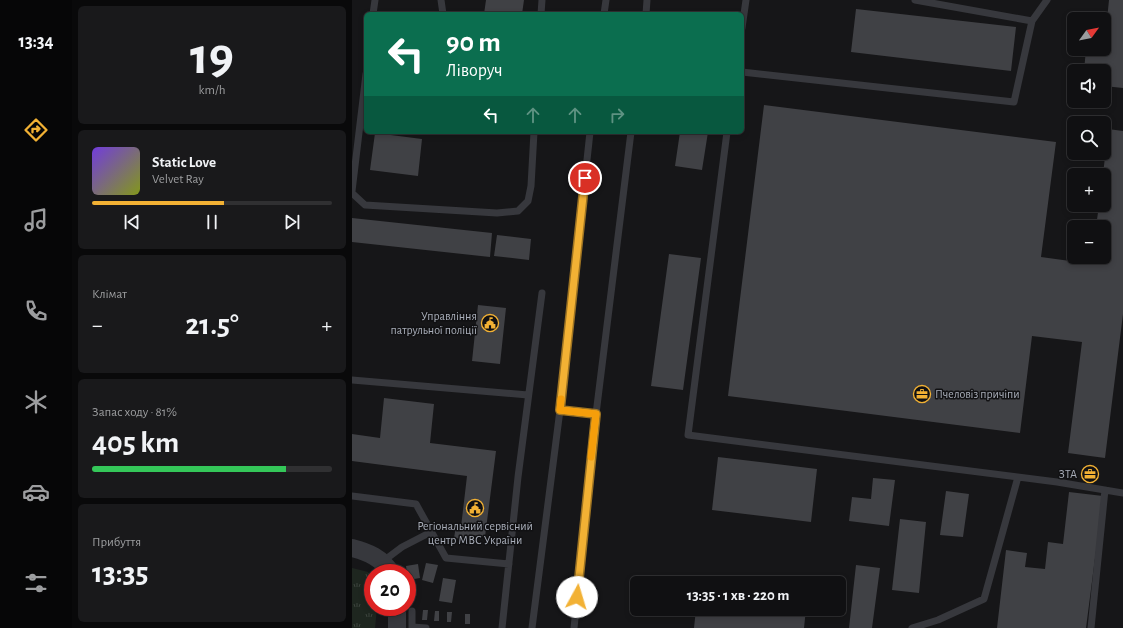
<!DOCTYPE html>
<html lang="uk">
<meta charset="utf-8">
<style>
:root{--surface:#101012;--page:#19191b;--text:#f1f3f6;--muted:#9c9d9f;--line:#303032;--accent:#f2b134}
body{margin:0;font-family:"Alegreya Sans",sans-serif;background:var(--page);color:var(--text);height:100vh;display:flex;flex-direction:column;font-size:15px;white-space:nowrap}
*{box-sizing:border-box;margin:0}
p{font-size:13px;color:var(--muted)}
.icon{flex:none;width:22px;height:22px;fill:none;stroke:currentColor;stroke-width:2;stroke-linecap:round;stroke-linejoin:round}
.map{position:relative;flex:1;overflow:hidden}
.panel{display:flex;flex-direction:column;gap:6px;padding:6px;background:#09090a;width:280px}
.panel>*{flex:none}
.banner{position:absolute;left:12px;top:12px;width:380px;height:122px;border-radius:6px;box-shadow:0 2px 6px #0003,0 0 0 1px var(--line);background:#0b6e4f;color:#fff;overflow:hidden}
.needle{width:26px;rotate:57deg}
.controls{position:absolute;left:715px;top:12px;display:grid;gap:8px}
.controls a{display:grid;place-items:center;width:44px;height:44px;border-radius:6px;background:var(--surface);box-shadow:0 2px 6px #0003,0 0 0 1px var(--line);font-size:20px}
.speed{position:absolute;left:12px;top:564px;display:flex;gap:8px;font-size:20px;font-weight:700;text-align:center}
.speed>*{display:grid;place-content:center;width:52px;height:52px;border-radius:50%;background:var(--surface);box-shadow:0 2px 6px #0003,0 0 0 1px var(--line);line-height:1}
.speed .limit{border:6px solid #d22;background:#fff;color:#111}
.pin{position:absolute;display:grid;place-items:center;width:34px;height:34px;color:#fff;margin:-17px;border:2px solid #fff;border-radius:50%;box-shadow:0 1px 4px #0007}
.me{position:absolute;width:44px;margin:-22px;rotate:6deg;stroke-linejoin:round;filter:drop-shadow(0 0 3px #0008)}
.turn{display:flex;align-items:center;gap:14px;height:84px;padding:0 16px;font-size:18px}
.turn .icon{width:52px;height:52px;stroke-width:2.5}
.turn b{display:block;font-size:28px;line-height:34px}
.lanes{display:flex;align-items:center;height:38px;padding:0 16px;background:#0003;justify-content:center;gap:20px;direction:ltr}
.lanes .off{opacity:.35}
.big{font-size:30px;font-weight:600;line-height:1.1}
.panel .card{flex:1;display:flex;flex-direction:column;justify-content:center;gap:6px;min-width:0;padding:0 14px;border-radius:6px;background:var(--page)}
.panel .dial{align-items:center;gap:0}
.dial b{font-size:52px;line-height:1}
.song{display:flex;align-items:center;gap:12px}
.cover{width:48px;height:48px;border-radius:6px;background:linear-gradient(135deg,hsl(260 70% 55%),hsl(70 70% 35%))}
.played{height:4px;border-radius:2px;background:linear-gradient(90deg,var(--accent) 55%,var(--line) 55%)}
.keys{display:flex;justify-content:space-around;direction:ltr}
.heat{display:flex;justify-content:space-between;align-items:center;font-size:22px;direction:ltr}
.charge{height:6px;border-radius:3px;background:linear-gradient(90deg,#34c759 81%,var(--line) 0)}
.trip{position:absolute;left:278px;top:576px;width:216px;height:40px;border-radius:6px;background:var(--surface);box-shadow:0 2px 6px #0003,0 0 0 1px var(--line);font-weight:600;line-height:40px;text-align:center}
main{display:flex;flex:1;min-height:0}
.dock{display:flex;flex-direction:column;width:72px;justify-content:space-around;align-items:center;background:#060607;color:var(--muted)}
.dock .icon{width:28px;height:28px}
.dock .current{color:var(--accent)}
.dock b{font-size:18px;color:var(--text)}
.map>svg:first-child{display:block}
.grass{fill:url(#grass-tufts)}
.building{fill:#404145}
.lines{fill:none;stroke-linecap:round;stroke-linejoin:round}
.service{stroke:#37383d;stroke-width:7}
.tertiary{stroke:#37383d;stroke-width:18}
.route-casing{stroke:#9d7322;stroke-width:10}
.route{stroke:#f2b134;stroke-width:7}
.slow{stroke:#f59e0b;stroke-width:7}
.labels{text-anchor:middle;stroke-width:3;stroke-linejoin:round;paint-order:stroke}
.poi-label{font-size:12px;fill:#a8adb8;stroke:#111113;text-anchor:end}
</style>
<main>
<nav class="dock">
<b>13:34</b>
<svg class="icon current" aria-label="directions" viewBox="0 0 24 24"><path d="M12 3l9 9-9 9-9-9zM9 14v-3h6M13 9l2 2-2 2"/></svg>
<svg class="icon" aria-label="music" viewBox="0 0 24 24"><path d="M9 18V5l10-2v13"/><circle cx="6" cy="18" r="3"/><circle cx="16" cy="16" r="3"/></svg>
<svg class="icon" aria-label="phone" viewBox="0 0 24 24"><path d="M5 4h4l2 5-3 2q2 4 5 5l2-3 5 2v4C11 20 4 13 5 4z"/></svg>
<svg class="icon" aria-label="climate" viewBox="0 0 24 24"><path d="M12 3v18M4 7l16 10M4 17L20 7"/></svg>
<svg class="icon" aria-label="car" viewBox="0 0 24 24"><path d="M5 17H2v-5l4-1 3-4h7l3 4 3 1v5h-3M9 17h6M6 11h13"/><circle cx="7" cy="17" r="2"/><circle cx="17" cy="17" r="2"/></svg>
<svg class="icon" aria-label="filters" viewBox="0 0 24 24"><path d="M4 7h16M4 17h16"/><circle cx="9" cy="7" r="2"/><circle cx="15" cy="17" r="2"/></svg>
</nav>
<section class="panel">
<div class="card dial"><b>19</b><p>km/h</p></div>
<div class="card">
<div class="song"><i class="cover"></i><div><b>Static Love</b><p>Velvet Ray</p></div></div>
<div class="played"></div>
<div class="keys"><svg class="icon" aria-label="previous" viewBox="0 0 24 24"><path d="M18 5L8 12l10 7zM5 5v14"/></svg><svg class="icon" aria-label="pause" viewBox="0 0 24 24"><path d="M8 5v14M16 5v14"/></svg><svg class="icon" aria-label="next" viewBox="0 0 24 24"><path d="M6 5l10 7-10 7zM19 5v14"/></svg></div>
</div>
<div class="card"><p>Клімат</p>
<div class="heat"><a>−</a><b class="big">21.5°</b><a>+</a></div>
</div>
<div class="card"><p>Запас ходу · 81%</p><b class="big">405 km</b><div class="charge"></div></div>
<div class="card"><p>Прибуття</p><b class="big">13:35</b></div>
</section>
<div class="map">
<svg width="771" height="628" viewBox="0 0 771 628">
<defs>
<pattern id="grass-tufts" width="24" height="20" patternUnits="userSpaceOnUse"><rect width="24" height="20" fill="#1e261f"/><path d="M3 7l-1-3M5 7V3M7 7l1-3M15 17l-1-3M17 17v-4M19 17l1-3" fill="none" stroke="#3c433d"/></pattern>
</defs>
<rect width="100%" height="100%" fill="#161618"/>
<path class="grass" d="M0,568L16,572L21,582V607H25L23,628H0Z"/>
<path class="building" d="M134,0H172L170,14H132Z
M757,0H771V88L752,86V71H732L734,49H752Z
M504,9L664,27L659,71L499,52Z
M412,105L704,142L689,257L740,264V257H752V227H744L747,205H752V175H751L756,129L771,131V314L753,458L716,453L730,342L680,336L668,433L376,396Z
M328,132H356L350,170L323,166Z
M23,133L70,139L66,176L18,170Z
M0,218L140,233L138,257L0,242Z
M145,235L179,239L177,260L142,256Z
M317,254L349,258L331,390L299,386Z
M126,305L154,308L148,364L120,361Z
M32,398L82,404L78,443L144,451L133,537L120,535V540L102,538L104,526L109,527L115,476L0,461V434L28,438Z
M366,457L465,469L459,522L360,510Z
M521,478L543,480L537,526L497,521L500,497L519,499Z
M594,491L617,494L611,537L588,535Z
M717,492L751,496L734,628H645L654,550L675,553L673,567L693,569L696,542L711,544Z
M548,519L574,522L567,593L540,590Z
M74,563L86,565L81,583L70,580Z
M66,564L68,578L56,580L54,566Z
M504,565L528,568L520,628H497Z
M91,578L104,580L100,603L87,601Z
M344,609H454L452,628H342Z
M71,610H76L75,620H70Z
M83,611H87V621H82Z
M95,612H100L99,622H95Z
M113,614H118V624H113Z"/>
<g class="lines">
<path class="service" d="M89,0L91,14
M563,0L680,21
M21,14L23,0
M189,14L190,0
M252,14L254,0
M294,14L295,0
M390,28L394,0
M390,72L662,102L680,21L695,0
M375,132L336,435L705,482L771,493
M0,191L14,74
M0,193L13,205L145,213L166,211L176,201L179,186L182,132
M0,380L176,395
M208,410L244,414
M0,496L64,504L94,558L157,564
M30,562L50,547L79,532
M60,611V627L74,628
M150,628L166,477L190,293
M180,628L208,410L238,132
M222,628L244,414L279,132
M560,628L586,620L632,599L666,477
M739,628L753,490"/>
<path class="tertiary" d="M0,548C16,552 30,558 39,573
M45,628V607"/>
</g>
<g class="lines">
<g class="route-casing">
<path id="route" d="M225,597L244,414L208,410L233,178"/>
</g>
<use href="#route" class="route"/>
<path class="slow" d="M209,399L208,410L244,414L239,457"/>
</g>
<defs>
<g id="civic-ring" transform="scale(0.9)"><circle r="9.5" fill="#111113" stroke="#f2b134" stroke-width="1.5"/><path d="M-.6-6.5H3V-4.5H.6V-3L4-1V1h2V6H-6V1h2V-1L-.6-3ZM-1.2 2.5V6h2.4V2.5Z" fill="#f2b134"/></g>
<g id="office-ring" transform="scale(0.9)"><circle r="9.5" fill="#111113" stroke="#f2b134" stroke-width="1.5"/><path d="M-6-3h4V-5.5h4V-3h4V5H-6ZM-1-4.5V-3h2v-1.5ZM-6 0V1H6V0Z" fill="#f2b134"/></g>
</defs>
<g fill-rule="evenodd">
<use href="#civic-ring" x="138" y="323"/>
<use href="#office-ring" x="570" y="394"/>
<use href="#office-ring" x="738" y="474"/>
<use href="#civic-ring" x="123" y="508"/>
</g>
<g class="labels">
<g class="poi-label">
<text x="125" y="320">Управління<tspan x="125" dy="14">патрульної поліції</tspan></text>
<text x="583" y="398" text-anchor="start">Пчеловіз причіпи</text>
<text x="725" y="478">ЗТА</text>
<text x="123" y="530" text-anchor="middle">Регіональний сервісний<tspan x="123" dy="14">центр МВС України</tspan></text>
</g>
</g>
</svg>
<div class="controls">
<a><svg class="needle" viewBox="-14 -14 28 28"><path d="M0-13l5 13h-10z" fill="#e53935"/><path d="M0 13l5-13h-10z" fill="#9c9d9f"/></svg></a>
<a><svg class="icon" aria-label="sound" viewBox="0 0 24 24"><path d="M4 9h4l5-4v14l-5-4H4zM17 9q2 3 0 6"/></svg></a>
<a><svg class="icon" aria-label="search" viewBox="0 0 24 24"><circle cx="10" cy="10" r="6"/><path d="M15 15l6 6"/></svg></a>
<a>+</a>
<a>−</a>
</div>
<div class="speed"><div class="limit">20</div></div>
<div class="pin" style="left:233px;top:178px;background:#d93025"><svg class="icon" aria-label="arrive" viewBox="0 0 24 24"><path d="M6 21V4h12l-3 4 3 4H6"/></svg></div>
<svg class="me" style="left:225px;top:597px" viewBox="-20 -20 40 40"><circle r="19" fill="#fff"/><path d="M0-13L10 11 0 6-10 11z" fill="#f2b134"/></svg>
<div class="trip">13:35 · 1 хв · 220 m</div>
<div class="banner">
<div class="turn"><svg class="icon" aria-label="left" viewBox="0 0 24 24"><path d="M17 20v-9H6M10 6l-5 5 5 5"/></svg><div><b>90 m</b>Ліворуч</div></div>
<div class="lanes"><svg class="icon" aria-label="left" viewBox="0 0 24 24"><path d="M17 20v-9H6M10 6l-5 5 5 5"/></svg><svg class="icon off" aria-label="ahead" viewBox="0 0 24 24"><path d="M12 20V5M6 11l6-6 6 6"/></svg><svg class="icon off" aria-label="ahead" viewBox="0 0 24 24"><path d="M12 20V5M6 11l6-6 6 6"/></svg><svg class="icon off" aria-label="right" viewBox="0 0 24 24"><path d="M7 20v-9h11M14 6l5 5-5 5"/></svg></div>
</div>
</div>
</main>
